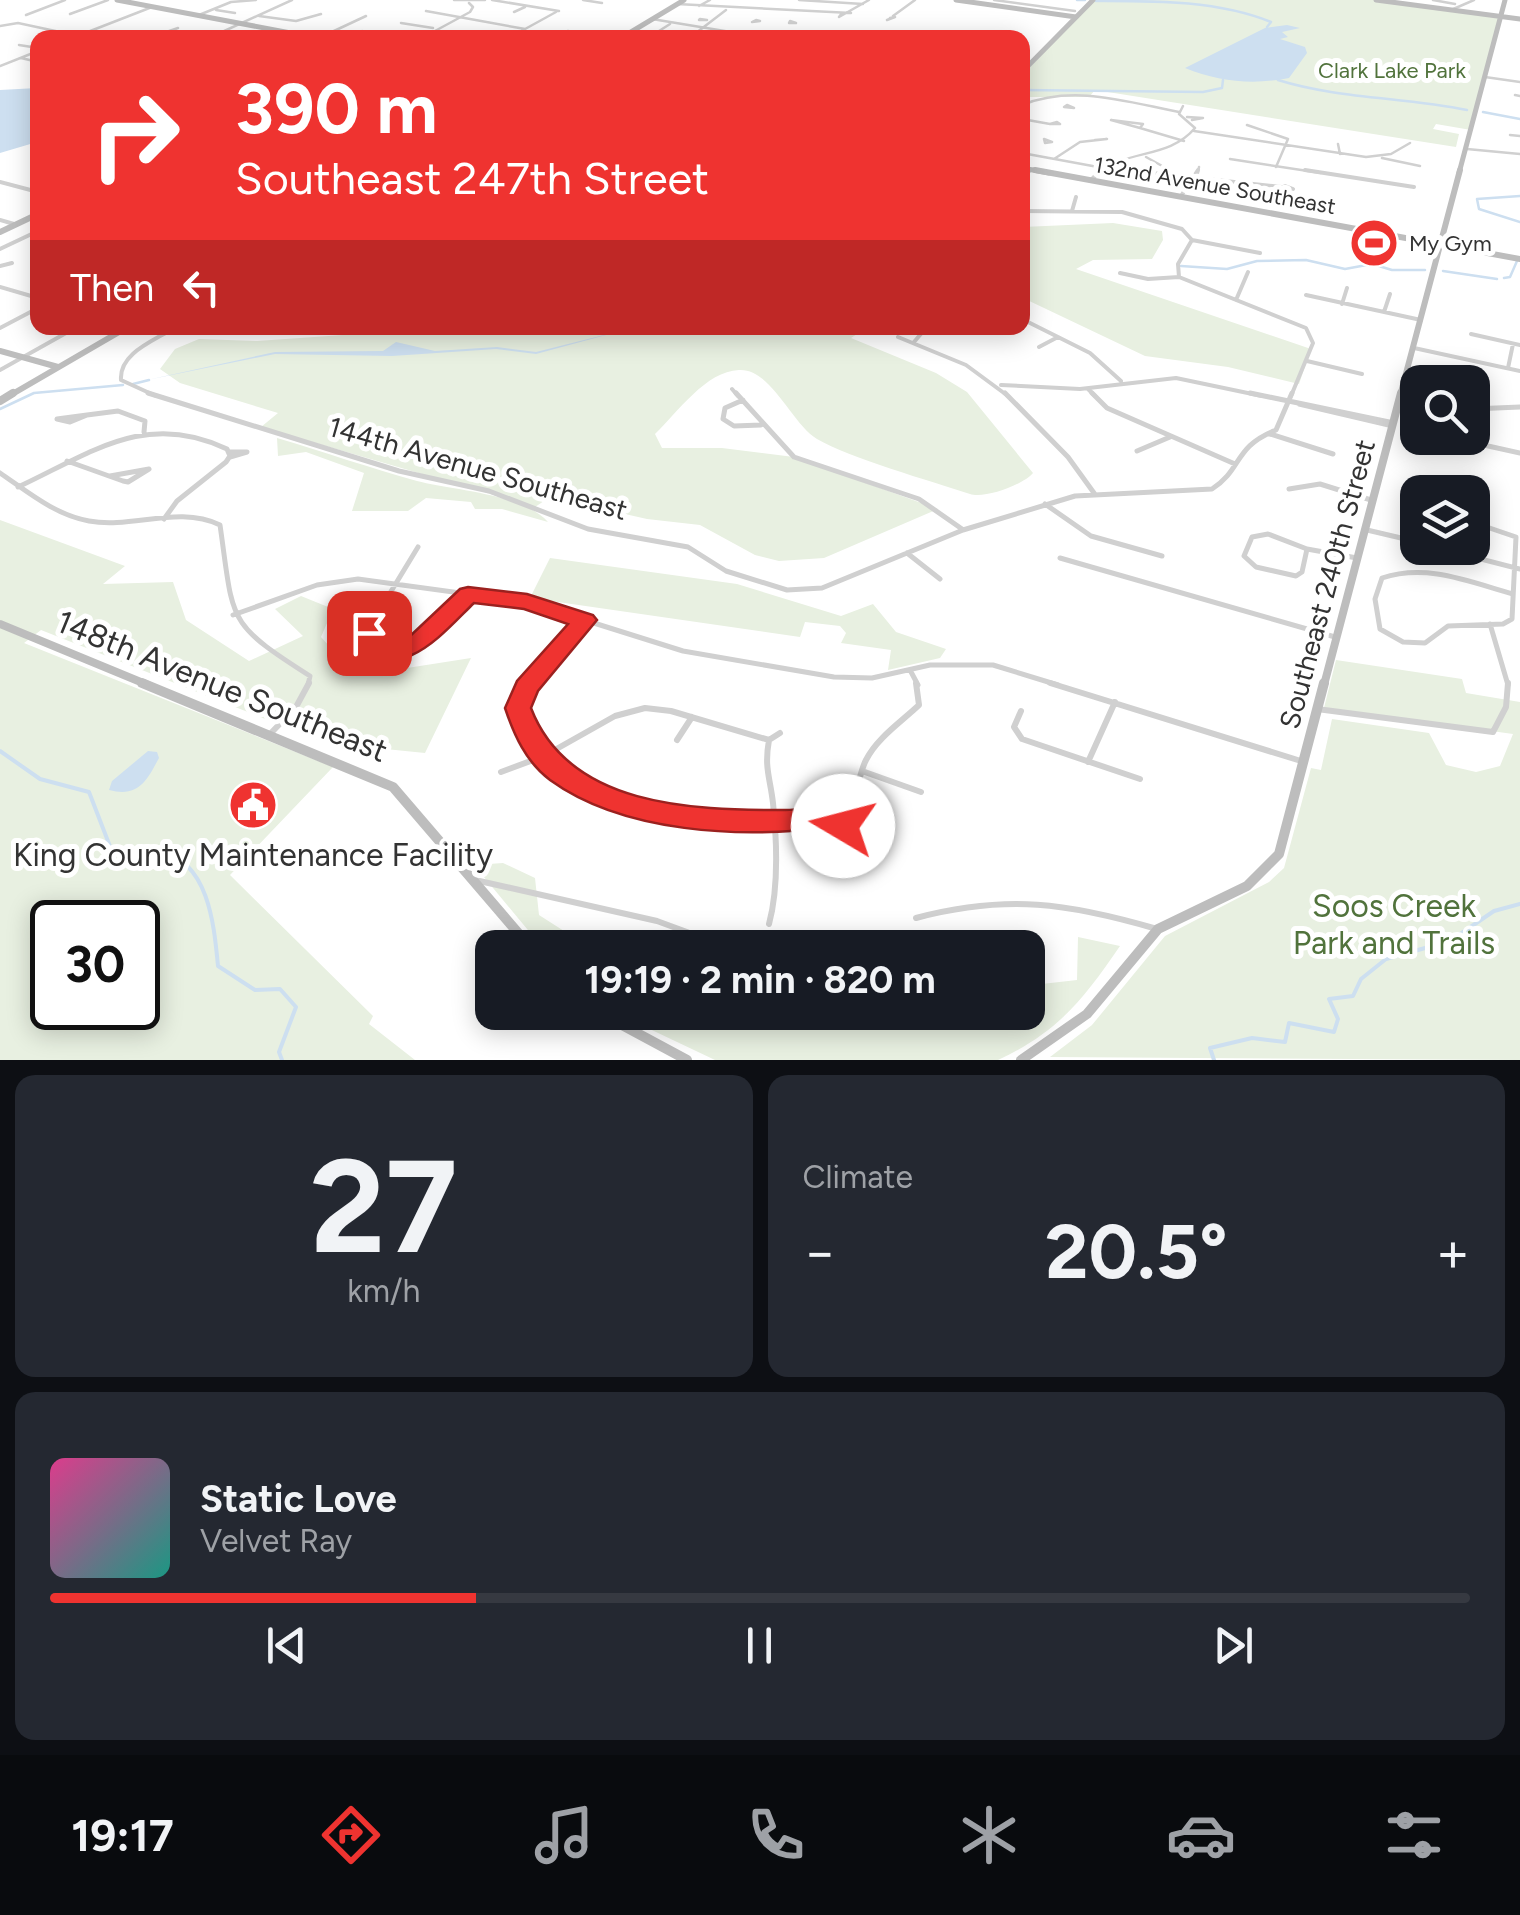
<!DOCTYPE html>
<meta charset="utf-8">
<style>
:root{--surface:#171b24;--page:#242831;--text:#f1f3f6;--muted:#9ea1a6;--line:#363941;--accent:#ef3330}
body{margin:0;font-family:Figtree,sans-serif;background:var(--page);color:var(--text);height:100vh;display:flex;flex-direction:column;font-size:38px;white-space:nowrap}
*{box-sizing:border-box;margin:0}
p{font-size:32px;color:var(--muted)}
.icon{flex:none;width:55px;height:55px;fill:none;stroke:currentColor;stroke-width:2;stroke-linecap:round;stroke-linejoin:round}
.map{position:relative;height:1060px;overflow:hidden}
.side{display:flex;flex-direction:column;gap:15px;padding:15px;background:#0d0f14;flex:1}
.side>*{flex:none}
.banner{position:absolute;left:30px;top:30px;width:1000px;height:305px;border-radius:20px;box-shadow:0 5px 25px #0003;background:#ef3330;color:#fff;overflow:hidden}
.controls{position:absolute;left:1400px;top:365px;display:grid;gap:20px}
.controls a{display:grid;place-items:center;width:90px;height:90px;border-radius:20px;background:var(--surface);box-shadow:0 5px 25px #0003;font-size:50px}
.speed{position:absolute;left:30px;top:900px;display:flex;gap:20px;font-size:50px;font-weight:700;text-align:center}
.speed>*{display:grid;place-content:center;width:130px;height:130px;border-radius:50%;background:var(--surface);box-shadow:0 5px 25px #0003;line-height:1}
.speed .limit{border:5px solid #111;border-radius:15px;background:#fff;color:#111}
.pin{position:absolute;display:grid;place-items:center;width:85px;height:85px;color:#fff;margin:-42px;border-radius:20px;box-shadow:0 5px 15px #0006}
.me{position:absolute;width:110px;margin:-55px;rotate:278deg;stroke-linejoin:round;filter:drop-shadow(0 0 8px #0008)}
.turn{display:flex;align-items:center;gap:35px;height:210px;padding:0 40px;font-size:45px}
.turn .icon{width:130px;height:130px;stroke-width:2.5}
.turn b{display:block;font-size:70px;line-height:85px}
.then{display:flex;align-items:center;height:95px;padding:0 40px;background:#0003;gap:20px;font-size:38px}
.big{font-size:75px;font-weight:700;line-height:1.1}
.side .tile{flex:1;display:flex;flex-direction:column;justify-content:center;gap:15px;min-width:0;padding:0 35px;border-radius:20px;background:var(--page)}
.side .dial{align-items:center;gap:0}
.dial b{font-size:130px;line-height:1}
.song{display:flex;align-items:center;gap:30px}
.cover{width:120px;height:120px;border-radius:15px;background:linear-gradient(135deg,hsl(330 70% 55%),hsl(170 70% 35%))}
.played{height:10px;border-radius:5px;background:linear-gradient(90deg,var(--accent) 30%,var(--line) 30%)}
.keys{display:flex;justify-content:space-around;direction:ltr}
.heat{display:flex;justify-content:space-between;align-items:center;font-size:55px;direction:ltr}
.side .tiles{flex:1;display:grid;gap:15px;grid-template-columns:1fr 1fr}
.tile:last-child{grid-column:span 2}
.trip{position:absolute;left:475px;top:930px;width:570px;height:100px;border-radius:20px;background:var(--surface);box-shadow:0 5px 25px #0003;font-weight:700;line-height:100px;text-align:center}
.tab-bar{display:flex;height:160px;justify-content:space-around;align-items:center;background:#090b0e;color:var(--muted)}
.tab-bar .icon{width:70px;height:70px}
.tab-bar .current{color:var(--accent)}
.tab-bar b{font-size:45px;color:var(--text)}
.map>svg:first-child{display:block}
.green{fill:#e8f0e1;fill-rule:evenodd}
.water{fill:#cddff0}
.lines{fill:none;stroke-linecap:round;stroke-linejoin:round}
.stream-far1{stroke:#cddff0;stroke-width:2.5}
.stream{stroke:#cddff0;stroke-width:4}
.street-far3{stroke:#d0d0d0;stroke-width:2.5}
.street-far2{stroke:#d0d0d0;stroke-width:4}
.street-far1{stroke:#d0d0d0;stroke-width:5}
.street{stroke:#d0d0d0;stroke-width:6}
.secondary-far3{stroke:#bdbdbd;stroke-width:5}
.secondary-far2{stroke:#bdbdbd;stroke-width:6}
.secondary-far1{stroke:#bdbdbd;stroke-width:8}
.secondary{stroke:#bdbdbd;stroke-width:10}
.route{fill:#ef3330;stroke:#9b211f;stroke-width:2.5}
.labels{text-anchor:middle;stroke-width:10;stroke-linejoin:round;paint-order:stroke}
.far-park-label{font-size:22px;fill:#51733c;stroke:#fff}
.far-street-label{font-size:22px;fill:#333;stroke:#fff}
.far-poi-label{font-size:22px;fill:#333;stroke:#fff;text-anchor:start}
.street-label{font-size:28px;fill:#333;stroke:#fff}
.near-street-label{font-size:32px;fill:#333;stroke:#fff}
.near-poi-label{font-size:32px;fill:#333;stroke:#fff}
.near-park-label{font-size:32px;fill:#51733c;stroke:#fff}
</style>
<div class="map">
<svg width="1520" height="1060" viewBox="0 0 1520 1060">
<rect width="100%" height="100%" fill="#fff"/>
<path class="green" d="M1093,0H1376L1500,16L1471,130L1436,124L1433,129L1459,134L1456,147L1095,90L1089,97H1023L1022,76Z
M1113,223L1162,231L1163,240L1152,259L1093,260L1076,269L1311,349L1299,384L1228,367L1145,356L1023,298V227Z
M443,328H866L851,338L936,373L967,392L1033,473C1023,485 984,499 970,494C931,481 849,458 817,439C791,423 771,368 739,370C706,371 678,412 655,434L662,448H722L794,457L938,509L824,558L779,561L755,555L700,525L647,519L550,497L535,507L261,427L278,413L180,383L160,369L175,349L199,339L257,341Z
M277,438C324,452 370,468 417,481C452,490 524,494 548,522L502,509H475L471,502L426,498L408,511H352L364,473L306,452L278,456Z
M0,520L125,566L103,584L173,582L186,620L249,661L303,636L275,609L301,596L333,609L321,637L356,676L471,658L425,753L326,743L41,630L24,643L333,767L230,875L373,1016L369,1024L415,1060H0ZM52,922H138V1008H52Z
M550,558L737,584L841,616L873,604L896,632L946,649L940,658L888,670L891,650L841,643L846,633L840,626L805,622L800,637L530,598Z
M1336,660L1462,679L1466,693L1520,702V1060L1050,1057L1092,1025L1165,936L1269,882L1284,868L1311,768L1321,770L1332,719L1429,733L1446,765L1476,772L1500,766L1513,734L1324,708Z
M503,863L535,878L539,915L589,947H542L474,865Z
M1078,937L1120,946C1083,1000 1058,1032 998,1060H715L616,1013L767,1012L781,1018L784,1013H836L872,1029L880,1012L940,1013L958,1018C978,1005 1007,1012 1026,1022L1033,985L1077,980Z"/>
<path class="water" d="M1287,25L1300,28L1282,32L1288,37L1280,39L1305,47L1307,53L1289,78C1254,85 1219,82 1185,68L1265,28Z
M37,88V142L0,153V90Z
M632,328L536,354L496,349L392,356L275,354L147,380L275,352L383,351L396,342L435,351L497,347L536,352Z
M148,751L157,752L159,758C147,780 139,798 109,790L112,781Z"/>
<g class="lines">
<path class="stream-far1" d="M1077,0H1085
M1096,1C1154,1 1216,0 1271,22L1267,27
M1278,80C1339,99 1404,97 1467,110
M1022,90L1203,92L1222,88L1223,80
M1483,112L1520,119
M1520,196L1477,199L1479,209L1520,222
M1181,266L1227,269L1257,261L1306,260L1345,269L1372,264L1392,270H1425
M1443,271L1497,279
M1504,278L1510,277L1517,261
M133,384L149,380
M0,409L34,393L123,385"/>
<path class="stream" d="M0,751L40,779L89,792L111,849C127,850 144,847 160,851C209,862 214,925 218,966L255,990L280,989L296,1007L279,1052L282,1060
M1214,1060L1210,1048L1252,1038L1285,1042L1289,1023L1334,1032L1338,1019L1329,999L1353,996L1361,979L1386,959L1450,941L1494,911L1520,904"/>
<path class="street-far3" d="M454,0H485
M492,0L559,11
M583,0L602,3
M799,0L863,4
M994,0L1075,11
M1433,0L1455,4
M677,4L851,13
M699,6L710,0
M216,10L235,13
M1451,10L1474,0
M426,11L525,29
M514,12L525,7
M842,13L839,17L869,0
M70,14L108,0
M26,15L65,0
M199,15L231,2L256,0
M259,16L296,21L321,14
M893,16L915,0
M652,19L767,38
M700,19L707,20H699Z
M756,20L760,21L752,22Z
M887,20L895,17L890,18
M790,21L796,23H789Z
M401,23L433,28
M0,26L18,23L88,38
M660,32L692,36L726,10
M516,34L556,12
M80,35L152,7
M767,35L788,38
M149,38L178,28
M209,38L292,0
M269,38L281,32
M319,38L366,16
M348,38L362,31
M376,38L385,35
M422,38L470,12L473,7L469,3
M550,38L568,31L610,38
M648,38L670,24
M19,45L38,48
M21,58L38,62
M0,66L38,51
M1485,77L1520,82
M1515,95L1520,96
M1022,105C1074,84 1127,102 1179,112
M1067,105L1074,108L1064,107Z
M1187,117L1203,118L1192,120
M1022,119L1050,124
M1111,120L1143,124L1140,128Z
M1057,122L1060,124H1050Z
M1247,125L1288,139L1276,167
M1140,128L1184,141
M1194,131L1366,157L1391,154L1410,143
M1510,135L1520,136
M1044,139L1052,142L1045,143Z
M1338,144L1340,154
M1467,149L1520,154
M1022,153L1098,167
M1146,157L1164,167L1162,173
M1382,158L1420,166
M1054,159L1080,142L1107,139L1095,140
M1230,159L1321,173
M1028,173L1031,169
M1098,173C1128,149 1169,159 1195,128L1179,114L1183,106
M1198,173L1199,167"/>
<path class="street-far2" d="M1305,170L1414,187
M1158,173L1164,176L1153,175Z
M1162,174L1163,170
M1197,178L1281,187
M1022,180L1030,170
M1091,180L1101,170
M0,182L38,192
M1285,186L1293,189H1281Z
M1181,196L1198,170
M1022,211L1122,212L1182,229L1192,240L1260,253
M1072,211L1076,197
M0,220L14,224
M0,249L38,231
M0,266L12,263
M1120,273L1148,279L1179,277L1306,328L1313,343L1291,396
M1179,277L1178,264L1192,240
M0,287L38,298
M1306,295L1421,320
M1236,300L1248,272
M1342,304L1347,288
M1384,312L1390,294
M1022,319L1090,353L1121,381
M0,328L38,308
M1471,334L1520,345
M898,337L966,365L1008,396
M914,342L926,328
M1039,347L1058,337
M1414,348L1520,371
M1307,361L1362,374
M1508,368L1513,344
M0,370L75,328
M1001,385L1080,389L1176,378L1262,396
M732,389L738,396
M1088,389L1095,396
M156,396L121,380C119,353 154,341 174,328"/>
<path class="street-far1" d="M148,393L399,471L489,491L588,529L688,547L726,571L787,590L822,588L963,530L1075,496L1212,489C1243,469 1233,447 1276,430L1292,393
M736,393L794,457L919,499L962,529
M1005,393L1068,457L1094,493
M1092,393L1107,408L1235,464
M1250,393L1394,423
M1400,399L1418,402
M743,400L725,408L723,419L734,426L761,425
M1299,404L1393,426
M1472,409L1520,407
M87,415L70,422L57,419Z
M87,415L118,411L145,421L144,432
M1472,417L1475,443
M1270,434L1333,454
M1452,438L1520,453
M1137,451L1170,437
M229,452H247L230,457
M67,461L123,481L128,482L149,469L110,476
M0,473C28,492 55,515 89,521C133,529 178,505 220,525C234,622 225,622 310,676L308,685
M18,487C91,453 146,410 227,449L230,456L226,462L177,501L164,519
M1289,489L1320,484L1371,500
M1045,504L1091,536L1162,556
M1472,522L1516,537L1512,619L1503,624L1448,626L1425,643L1403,642L1380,629L1375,599L1382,578C1427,563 1470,582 1513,594
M1367,530L1418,542
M1268,534L1307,549L1302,572L1296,576L1256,567L1244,556L1252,537Z
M418,547L370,626L372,639C414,663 441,624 468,595
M1438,548L1520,569
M1307,549L1357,558
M907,553L940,579
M1060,558L1335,637
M233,615L317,585L358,579L527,602L683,651L834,677L872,678L930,665H993L1058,685
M1490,624L1508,685
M910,670L918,685
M528,685L584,620"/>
<path class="street" d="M530,683L518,716C562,811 679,821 772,819C790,818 816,822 833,817C859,809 856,779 866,760C877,738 901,722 919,705L916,683
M1050,683L1301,761
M1317,709L1493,732L1506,707L1508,683
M1021,711L1014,727L1022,739L1140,779
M271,733L296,707L309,683
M677,740L692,717
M769,740C764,768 770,777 773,803C777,842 779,887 769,924
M1088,762L1115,702
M862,771L921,792
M501,772L544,756L615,716L645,708L671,711L769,740L780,733
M822,820L825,830L838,834L843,830L841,814
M475,880L657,921L695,935
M916,918C1007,894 1068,903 1157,929"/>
<path class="secondary-far3" d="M117,0L317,38
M956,0L1076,17
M1376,0L1520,19
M621,38L684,0
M1022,72L1093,0
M1022,168L1049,173
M1459,173L1505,0"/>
<path class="secondary-far2" d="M1035,170L1520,259
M0,232L38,214
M0,351L58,367
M9,396L126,328
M1400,396L1460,170"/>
<path class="secondary-far1" d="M0,401L13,393
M0,624L148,685
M1324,685L1401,393"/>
<path class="secondary" d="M142,683L393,787L531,948
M598,1012L687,1060
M1021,1060L1087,1014L1158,929L1247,886L1279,854L1324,683"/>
</g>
<path class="route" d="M468,587L527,594L593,615L597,620L538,691L531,708C569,807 692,810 783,810C805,811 829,800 851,807L857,826L853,834L843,837L829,827C742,839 623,833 550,780C526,762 514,735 505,708L517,681L568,624L524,609L474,603C442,634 395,693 357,633L369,625L378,627L386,638L407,639L460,589Z"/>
<defs>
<g id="stadium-disc" transform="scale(2.5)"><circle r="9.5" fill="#ef3330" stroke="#fff"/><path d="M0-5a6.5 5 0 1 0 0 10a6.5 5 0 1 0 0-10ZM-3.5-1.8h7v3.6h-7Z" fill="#fff"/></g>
<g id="civic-disc" transform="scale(2.5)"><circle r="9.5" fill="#ef3330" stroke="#fff"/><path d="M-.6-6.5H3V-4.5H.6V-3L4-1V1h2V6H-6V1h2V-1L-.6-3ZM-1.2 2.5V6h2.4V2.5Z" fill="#fff"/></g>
</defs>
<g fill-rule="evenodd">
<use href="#stadium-disc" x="1374" y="243"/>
<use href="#civic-disc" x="253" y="805"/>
</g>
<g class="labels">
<g class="far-park-label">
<text x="1392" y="78">Clark Lake Park</text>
</g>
<g class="far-street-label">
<text transform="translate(1215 185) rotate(10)" y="8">132nd Avenue Southeast</text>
</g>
<g class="far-poi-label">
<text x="1409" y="251">My Gym</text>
</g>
<g class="street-label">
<text transform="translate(478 468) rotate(16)" y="10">144th Avenue Southeast</text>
<text transform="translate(1327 584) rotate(-75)" y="10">Southeast 240th Street</text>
</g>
<g class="near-street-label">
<text transform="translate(222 686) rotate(22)" y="11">148th Avenue Southeast</text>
</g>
<g class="near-poi-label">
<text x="253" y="866">King County Maintenance Facility</text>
</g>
<g class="near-park-label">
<text x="1394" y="917">Soos Creek<tspan x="1394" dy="37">Park and Trails</tspan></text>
</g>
</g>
</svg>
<div class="controls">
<a><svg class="icon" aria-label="search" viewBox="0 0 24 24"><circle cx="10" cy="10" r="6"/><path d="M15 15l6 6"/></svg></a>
<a><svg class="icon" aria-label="layers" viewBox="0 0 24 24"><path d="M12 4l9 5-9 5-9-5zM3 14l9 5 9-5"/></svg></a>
</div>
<div class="speed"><div class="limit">30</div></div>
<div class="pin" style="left:369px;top:633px;background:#d93025"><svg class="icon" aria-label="arrive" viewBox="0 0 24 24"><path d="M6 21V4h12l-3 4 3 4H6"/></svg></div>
<svg class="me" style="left:843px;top:826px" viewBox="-20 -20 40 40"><circle r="19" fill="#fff"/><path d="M0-13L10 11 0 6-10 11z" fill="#ef3330"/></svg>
<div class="trip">19:19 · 2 min · 820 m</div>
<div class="banner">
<div class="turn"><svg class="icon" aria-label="right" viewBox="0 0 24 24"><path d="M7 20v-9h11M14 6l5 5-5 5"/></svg><div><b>390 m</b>Southeast 247th Street</div></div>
<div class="then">Then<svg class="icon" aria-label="left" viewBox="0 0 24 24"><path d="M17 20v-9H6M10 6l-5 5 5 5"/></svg></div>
</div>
</div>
<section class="side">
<div class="tiles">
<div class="tile dial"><b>27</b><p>km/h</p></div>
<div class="tile"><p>Climate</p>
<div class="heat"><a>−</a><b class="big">20.5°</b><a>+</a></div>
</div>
<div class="tile">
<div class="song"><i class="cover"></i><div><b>Static Love</b><p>Velvet Ray</p></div></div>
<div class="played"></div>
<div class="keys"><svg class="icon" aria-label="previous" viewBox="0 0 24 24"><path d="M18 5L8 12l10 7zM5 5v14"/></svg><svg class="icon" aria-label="pause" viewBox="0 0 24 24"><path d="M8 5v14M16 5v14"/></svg><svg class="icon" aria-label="next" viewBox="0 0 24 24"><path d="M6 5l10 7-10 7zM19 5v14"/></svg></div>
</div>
</div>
</section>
<nav class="tab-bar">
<b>19:17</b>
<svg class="icon current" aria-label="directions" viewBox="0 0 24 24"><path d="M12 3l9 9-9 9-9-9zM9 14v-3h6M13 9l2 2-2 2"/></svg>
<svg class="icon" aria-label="music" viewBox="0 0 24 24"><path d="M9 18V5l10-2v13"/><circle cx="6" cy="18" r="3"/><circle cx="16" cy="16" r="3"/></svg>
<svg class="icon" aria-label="phone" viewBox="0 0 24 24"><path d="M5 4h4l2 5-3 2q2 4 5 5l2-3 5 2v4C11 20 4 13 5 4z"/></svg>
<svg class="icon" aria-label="climate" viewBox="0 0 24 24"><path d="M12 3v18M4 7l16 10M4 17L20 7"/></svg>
<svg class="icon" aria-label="car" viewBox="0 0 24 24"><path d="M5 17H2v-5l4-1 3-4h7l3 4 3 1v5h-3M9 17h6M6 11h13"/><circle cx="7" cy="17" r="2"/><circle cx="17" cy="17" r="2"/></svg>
<svg class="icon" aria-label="filters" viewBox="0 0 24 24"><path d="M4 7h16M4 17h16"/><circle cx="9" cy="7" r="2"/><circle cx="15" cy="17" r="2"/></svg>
</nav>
